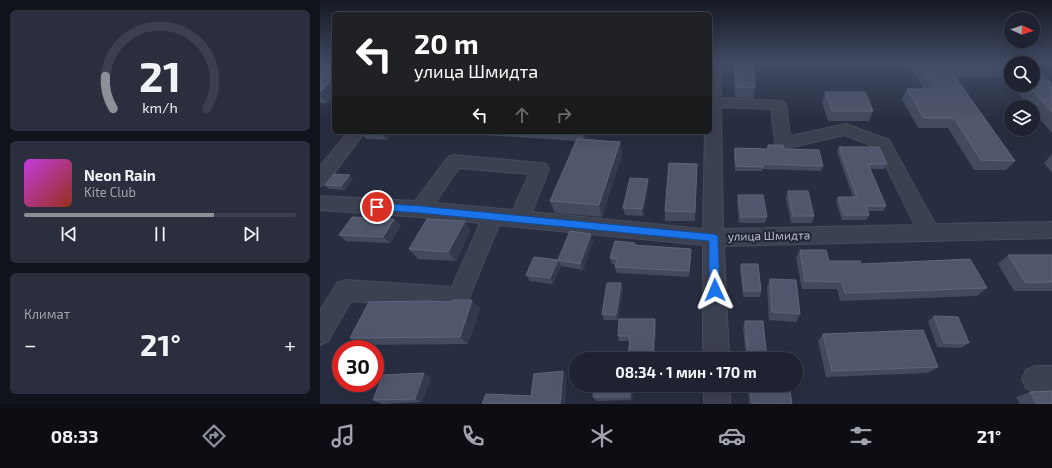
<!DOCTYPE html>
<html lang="ru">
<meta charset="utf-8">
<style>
:root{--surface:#1e2231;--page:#2b2f3d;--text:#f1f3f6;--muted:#a1a4ab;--line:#3c3f4d;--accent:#8c9099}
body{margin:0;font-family:"Exo 2",sans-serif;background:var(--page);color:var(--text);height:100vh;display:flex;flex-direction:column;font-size:15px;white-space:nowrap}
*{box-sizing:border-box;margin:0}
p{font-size:13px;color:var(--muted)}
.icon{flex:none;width:22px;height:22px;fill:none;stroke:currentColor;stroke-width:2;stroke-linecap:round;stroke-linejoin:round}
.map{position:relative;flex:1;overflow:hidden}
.details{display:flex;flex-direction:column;gap:10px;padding:10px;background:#10131b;width:320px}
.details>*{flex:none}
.guide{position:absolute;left:12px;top:12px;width:380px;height:122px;border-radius:6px;box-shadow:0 4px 16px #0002,0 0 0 1px var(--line);background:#202124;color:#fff;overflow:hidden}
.needle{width:26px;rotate:94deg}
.tools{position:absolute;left:684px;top:12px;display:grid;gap:8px}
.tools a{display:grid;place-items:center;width:36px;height:36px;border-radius:50%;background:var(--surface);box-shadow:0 4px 16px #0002,0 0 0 1px var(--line);font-size:20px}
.speed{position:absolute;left:12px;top:340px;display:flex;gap:8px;font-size:20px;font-weight:700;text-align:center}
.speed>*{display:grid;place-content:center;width:52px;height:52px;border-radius:50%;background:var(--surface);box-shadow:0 4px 16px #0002,0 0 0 1px var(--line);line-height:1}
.speed .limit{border:6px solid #d22;background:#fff;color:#111}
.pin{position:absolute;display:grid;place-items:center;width:34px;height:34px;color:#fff;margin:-17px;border:2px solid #fff;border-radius:50%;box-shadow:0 1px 4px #0007}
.me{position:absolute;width:44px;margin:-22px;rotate:359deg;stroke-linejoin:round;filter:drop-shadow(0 0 3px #0008)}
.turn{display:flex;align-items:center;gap:14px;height:84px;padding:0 16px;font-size:18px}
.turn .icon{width:52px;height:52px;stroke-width:2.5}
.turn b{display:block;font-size:28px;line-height:34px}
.lanes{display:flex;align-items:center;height:38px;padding:0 16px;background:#0003;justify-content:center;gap:20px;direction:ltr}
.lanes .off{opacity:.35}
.big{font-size:30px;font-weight:700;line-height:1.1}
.details .card{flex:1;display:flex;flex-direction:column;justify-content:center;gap:6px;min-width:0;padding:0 14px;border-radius:6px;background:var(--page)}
.details .dial{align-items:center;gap:0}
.dial svg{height:104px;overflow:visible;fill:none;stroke:var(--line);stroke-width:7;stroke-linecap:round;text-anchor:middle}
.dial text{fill:var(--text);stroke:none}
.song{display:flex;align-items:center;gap:12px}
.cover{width:48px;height:48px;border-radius:6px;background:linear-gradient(135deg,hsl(290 70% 55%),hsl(10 70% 35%))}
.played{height:4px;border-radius:2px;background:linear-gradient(90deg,var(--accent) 70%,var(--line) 70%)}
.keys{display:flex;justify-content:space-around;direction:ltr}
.heat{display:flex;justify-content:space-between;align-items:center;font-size:22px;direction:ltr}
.trip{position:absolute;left:249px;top:352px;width:234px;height:40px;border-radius:20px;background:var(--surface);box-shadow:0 4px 16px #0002,0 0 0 1px var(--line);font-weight:700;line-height:40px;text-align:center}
.tab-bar{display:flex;height:64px;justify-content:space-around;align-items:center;background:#0c0e14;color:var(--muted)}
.tab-bar .icon{width:28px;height:28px}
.tab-bar .selected{color:var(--accent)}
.tab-bar b{font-size:18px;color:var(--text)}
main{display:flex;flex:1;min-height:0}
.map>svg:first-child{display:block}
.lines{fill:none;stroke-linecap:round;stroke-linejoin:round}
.minor-casing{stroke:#464a5a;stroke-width:2}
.minor{fill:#3c4151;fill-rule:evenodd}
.wall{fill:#434a5f}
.shaded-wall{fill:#33394e}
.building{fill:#50566b;stroke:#60667a}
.route{fill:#1a73e8;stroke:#114b97}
.labels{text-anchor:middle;stroke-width:4;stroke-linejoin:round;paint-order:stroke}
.street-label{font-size:12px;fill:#b9bdcb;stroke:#212637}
</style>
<main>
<section class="details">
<div class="card dial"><svg viewBox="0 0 100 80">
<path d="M14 69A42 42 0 1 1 86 69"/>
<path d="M14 69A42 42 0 0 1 8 44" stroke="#8c9099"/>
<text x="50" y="56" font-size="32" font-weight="700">21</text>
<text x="50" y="72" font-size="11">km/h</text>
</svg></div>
<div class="card">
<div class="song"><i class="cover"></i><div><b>Neon Rain</b><p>Kite Club</p></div></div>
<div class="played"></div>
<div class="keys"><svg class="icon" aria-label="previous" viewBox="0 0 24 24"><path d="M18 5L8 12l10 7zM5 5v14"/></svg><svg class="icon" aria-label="pause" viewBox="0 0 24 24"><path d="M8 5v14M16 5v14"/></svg><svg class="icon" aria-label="next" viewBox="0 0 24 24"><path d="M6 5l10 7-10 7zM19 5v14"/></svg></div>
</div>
<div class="card"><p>Климат</p>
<div class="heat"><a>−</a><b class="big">21°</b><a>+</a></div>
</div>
</section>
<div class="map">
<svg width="732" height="404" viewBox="0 0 732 404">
<rect width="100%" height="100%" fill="#282e41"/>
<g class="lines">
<g class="minor-casing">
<path id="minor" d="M390,63H401V98L463,101L466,104L470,136L526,124L569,140L615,224L732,222V238L404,246L409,359H383V245L179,225L146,305L138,309L31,301L8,341L0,345V311L17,283L25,280L132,287L160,223L100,217L0,210V196L95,201L128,157L134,155L220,163L226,164L229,169L212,212L383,229L385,132H390ZM401,107L451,109L455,143L457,147L463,149L525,135L557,148L595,225L403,229ZM139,168L209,174L193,210L115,203Z
M28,132H45L6,184L0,186V166Z
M715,366H732V392H715L706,388L702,379L706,370Z
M384,385H410V404H384Z"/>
</g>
<use href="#minor" class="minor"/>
</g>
<path class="wall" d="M414,63H433L435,88L433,98L415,97Z
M588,63H691V85H713L732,84V133L713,111V107H710L684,77H635L695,161L686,170H654L628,128H598L582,99L587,89H604Z
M0,68L7,103H0Z
M505,92L553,111L549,121H508L502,102Z
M41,132H72L67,140L46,139Z
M133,132H268L266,139L300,142L302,155L282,217L235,213L230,201L256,141L133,133Z
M448,145L464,149L503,166L501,171L443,169L442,171H415L414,153L415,148L447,149Z
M519,147L567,164L564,169H550L566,206L563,211H548L549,215L546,220H522L516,202L518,197H533L517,152Z
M732,154V173L724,163Z
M377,164L375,221H345V211Z
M33,179L25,190L9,189L5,185Z
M328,186L323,216L305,215L303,208Z
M468,191L494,216L492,223H471L466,198Z
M418,195L447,217L445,223H419L417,202Z
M74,219L81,226L70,243L26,241L19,235Z
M151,230L136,261L98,259L89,249Z
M273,241L263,270L241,266L233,284L210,281L206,275L238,260Z
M315,243V245L371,255L369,277L297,273L295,267L296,265L292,264L290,258Z
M480,250L509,261L541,264L667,288L657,296L520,301L517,289H482L476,258Z
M688,255H732V291H694L678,264Z
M421,264L441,291L440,297H423L420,270Z
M450,279L480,314L476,322L449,320L447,287Z
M301,283L303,289L298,320H284L282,314Z
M160,308L148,344L42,345L30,338Z
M614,316L649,343L641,348L617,347L608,321Z
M425,321L447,359H426L423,328Z
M336,325L334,359H308L310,341H299L298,336Z
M503,334L618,367L608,373L506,377L498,341Z
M111,377L102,402L62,404L53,400Z
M275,385H313L312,400L276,401L273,397Z
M428,385H469L472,404H429Z
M710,392L732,404H700L696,397Z"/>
<path class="shaded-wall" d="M14,78V96L7,103L0,95V92Z
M62,132H72L67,140L61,133Z
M262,132H268L265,142Z
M300,142L302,155L282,217L279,205Z
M30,175L33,179L25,190L21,186Z
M328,179V186L323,216L322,209Z
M74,219L81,226L70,243L63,237Z
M145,221L151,230L136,261L128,252Z
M271,234L273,241L263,270L260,264Z
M238,260L241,266L233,284L230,278Z
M301,283L303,289L298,320L296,315Z
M152,300L160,308L148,344L140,337Z
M335,319L336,325L334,359H333Z
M243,371L247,377L245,404H240Z
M104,373L111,377L102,402L95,399Z
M311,385H313L312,400L310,397Z"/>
<path class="building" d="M5,63H14V78L0,92V68Z
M415,63H433L435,88L416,87Z
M599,63H691V67H628L695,161L661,160L634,118H604L587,89H616Z
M713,64L732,84V112L707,85H713Z
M505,92H545L553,111H512Z
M41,132H62L61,133Z
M257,139L300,142L279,205L230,201Z
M448,145H463L464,149L499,150L503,166L443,164V167L416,166L415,148L448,149Z
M519,147H559L567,164H548L566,206H546L549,215H524L518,197H537Z
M349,163L377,164L375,212L345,211Z
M14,174L30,175L21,186L5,185Z
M310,178L328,179L322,209L303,208Z
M468,191H488L494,216H473Z
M418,195H443L447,217H421Z
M32,217L74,219L63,237L19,235Z
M107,219L145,221L128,252L89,249Z
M250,231L271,234L260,264L238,260Z
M295,241L315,243L314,245L371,249L369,271L295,267L297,259L290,258Z
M480,250H506L509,261H540L541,264L650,259L667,288L525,293L522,282L485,281Z
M688,255H732V282L706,283Z
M214,257L238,260L230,278L206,275Z
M421,264H438L441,291H424Z
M450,279L476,280L480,314L452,312Z
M287,283H301L296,315L282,314Z
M134,300H152L140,337L30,338L49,302L107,301L129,302Z
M614,316L638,317L649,343H624Z
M299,319H335L333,359H308L310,336H298Z
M425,321H443L447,359H428Z
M603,330L618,367L512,371L503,334Z
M243,371L240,404H162L166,394L211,396L214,374Z
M104,373L95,399L53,400L63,375Z
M275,385H311L310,397H273Z
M431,385H469L472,404H439V403H432Z
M732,391V404H717L710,392Z"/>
<linearGradient id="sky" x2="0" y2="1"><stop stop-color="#161924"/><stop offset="0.53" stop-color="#424c65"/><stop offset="1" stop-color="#424c65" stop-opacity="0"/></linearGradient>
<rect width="732" height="120" fill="url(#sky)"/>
<path class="route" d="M57,203L100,206L393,234L397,235L398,238L400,290L398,293L395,294L391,293L389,290V241L100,213L57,210L53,207Z"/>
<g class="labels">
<g class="street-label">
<text transform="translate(449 236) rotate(-1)" y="4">улица Шмидта</text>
</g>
</g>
</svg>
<div class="tools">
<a><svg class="needle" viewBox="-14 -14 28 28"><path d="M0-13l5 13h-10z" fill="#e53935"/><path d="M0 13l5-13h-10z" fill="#a1a4ab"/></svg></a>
<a><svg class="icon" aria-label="search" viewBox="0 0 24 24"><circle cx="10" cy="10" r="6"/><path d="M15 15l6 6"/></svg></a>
<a><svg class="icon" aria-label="layers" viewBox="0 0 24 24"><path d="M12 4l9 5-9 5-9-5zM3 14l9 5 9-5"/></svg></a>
</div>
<div class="speed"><div class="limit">30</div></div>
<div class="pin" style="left:57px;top:207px;background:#d93025"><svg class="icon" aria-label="arrive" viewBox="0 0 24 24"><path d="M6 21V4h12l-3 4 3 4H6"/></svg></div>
<svg class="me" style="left:395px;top:290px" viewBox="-20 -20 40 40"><path d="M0-17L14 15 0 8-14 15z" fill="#1a73e8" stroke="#fff" stroke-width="4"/></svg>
<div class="trip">08:34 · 1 мин · 170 m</div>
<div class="guide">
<div class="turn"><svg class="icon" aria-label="left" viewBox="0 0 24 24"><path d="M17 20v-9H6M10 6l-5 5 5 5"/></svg><div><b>20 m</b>улица Шмидта</div></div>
<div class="lanes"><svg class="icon" aria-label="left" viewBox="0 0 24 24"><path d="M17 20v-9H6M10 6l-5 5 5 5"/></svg><svg class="icon off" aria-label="ahead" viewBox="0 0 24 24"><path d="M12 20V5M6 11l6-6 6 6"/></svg><svg class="icon off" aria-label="right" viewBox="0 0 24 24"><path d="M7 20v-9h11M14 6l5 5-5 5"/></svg></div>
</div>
</div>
</main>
<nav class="tab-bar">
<b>08:33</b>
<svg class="icon selected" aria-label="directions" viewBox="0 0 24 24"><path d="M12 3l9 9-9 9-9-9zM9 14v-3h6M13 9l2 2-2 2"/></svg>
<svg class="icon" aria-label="music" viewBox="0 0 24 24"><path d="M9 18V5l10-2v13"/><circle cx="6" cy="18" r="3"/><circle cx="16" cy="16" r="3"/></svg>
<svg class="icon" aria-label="phone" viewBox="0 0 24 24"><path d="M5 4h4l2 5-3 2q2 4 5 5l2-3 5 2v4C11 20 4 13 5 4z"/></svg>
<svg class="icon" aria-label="climate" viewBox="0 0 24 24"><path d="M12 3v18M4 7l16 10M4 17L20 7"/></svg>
<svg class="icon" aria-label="car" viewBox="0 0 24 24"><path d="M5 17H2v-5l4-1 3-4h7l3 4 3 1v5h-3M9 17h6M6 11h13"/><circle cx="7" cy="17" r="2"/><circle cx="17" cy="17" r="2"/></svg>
<svg class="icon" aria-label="filters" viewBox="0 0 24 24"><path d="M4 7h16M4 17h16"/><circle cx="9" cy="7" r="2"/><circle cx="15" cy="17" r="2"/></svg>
<b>21°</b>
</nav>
